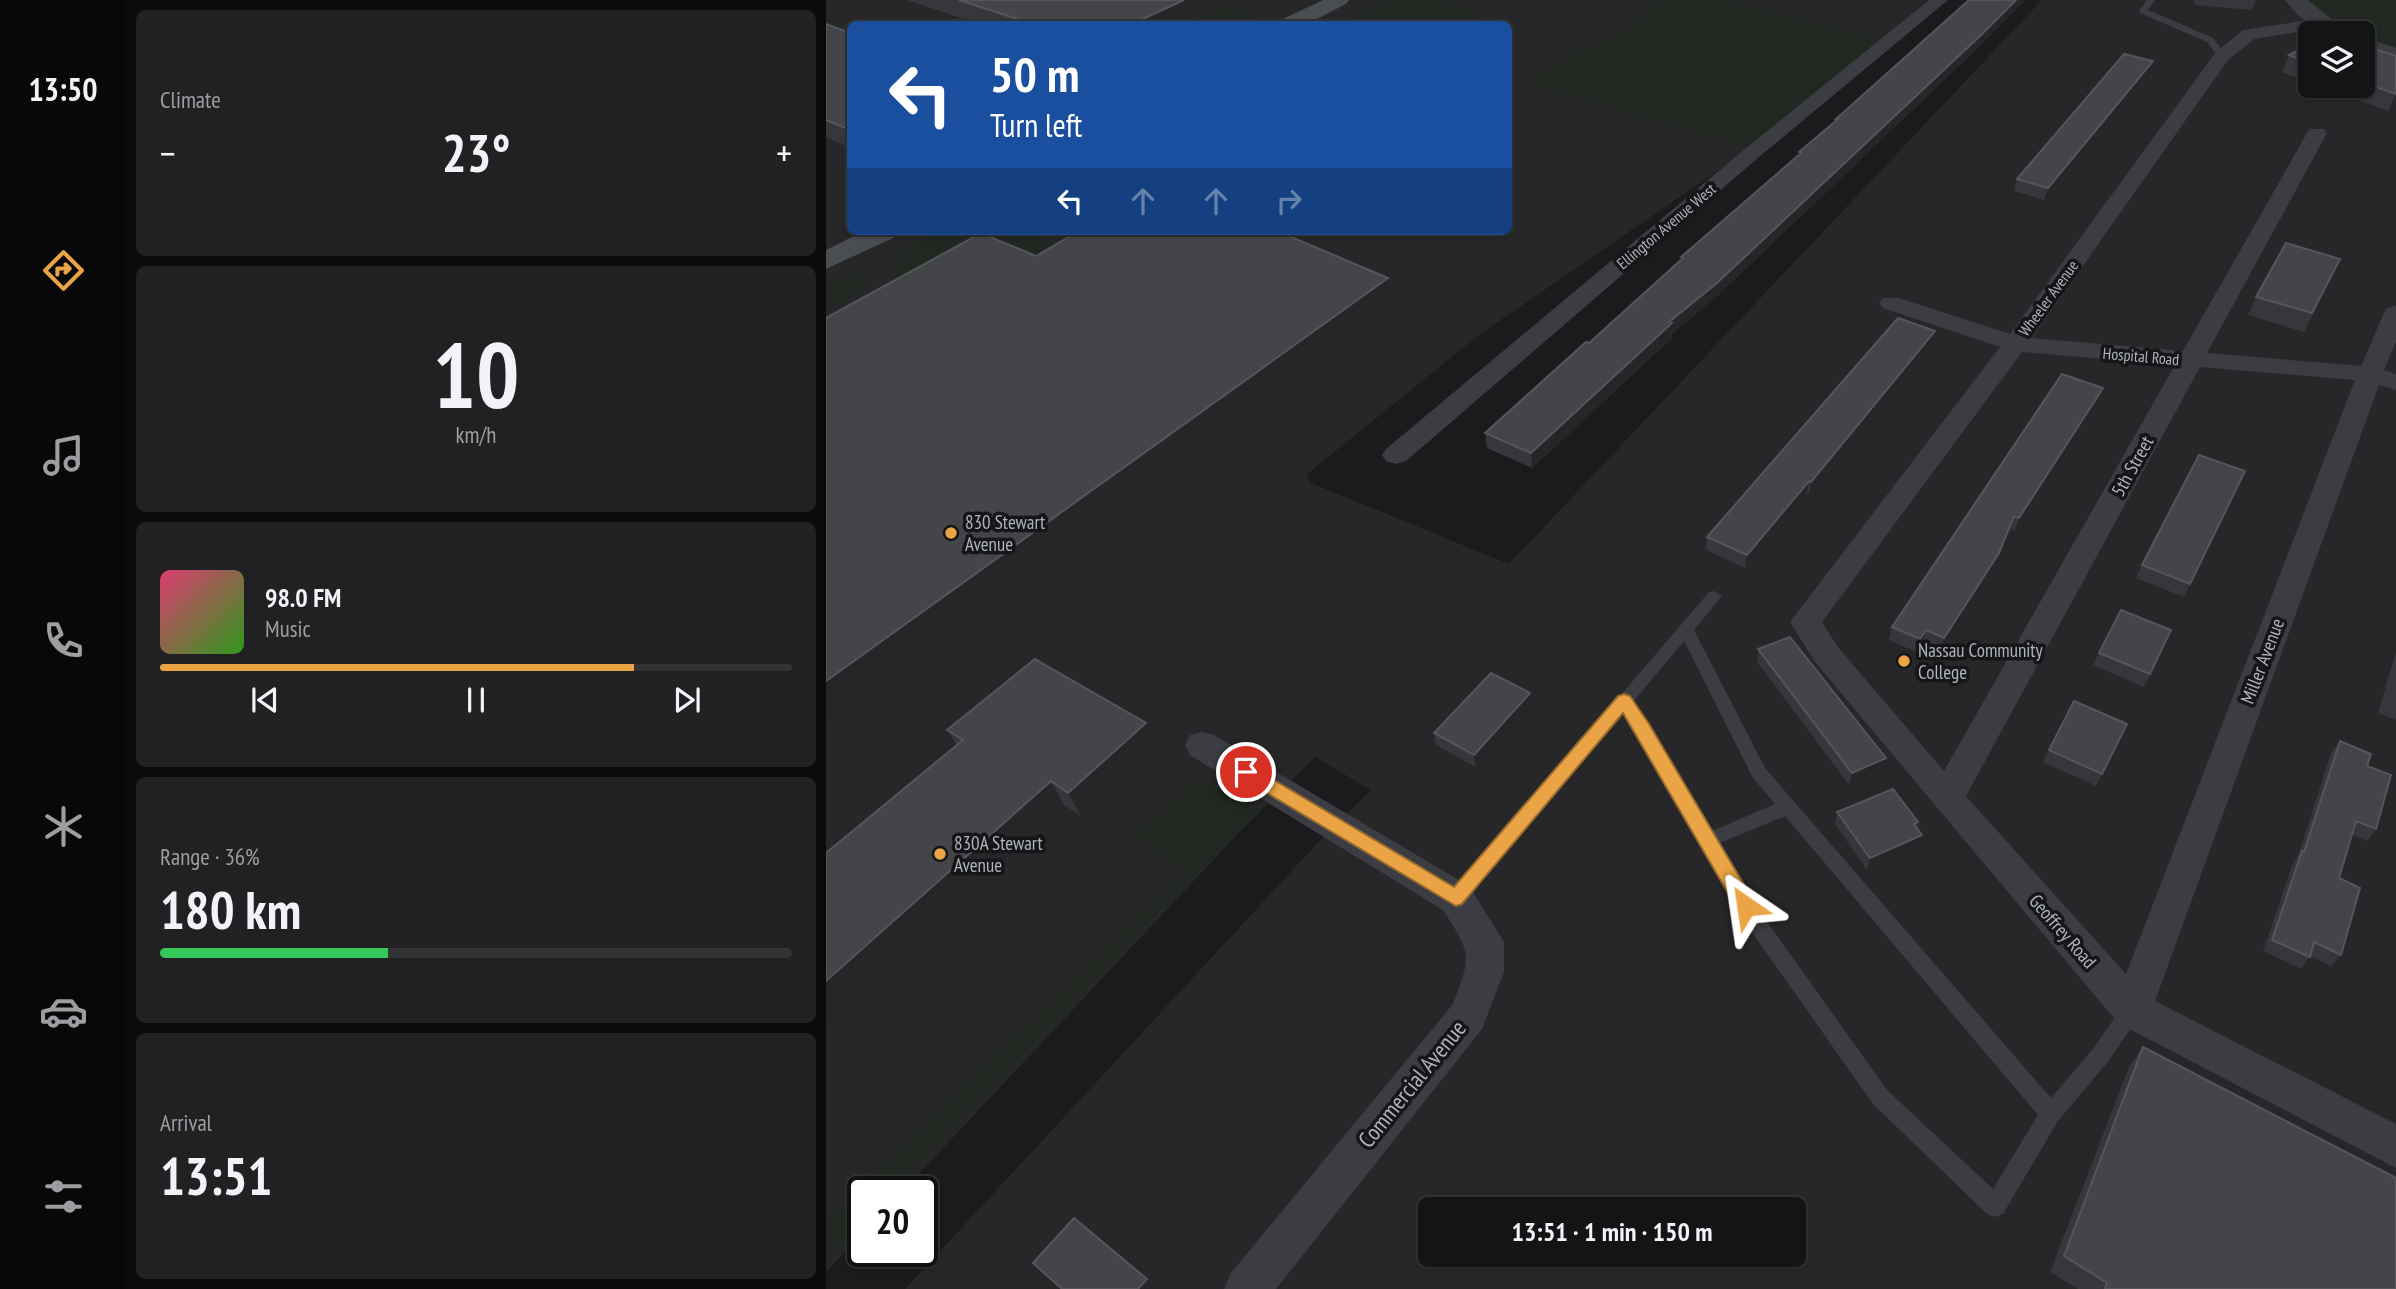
<!DOCTYPE html>
<meta charset="utf-8">
<style>
:root{--surface:#141416;--page:#212123;--text:#f1f3f6;--muted:#9d9ea1;--line:#333335;--accent:#eba445}
body{margin:0;font-family:"PT Sans Narrow",sans-serif;background:var(--page);color:var(--text);height:100vh;display:flex;flex-direction:column;font-size:26px;white-space:nowrap}
*{box-sizing:border-box;margin:0}
p{font-size:23px;color:var(--muted)}
.icon{flex:none;width:38px;height:38px;fill:none;stroke:currentColor;stroke-width:2;stroke-linecap:round;stroke-linejoin:round}
.map{position:relative;flex:1;overflow:hidden}
.sheet{display:flex;flex-direction:column;gap:10px;padding:10px;background:#0b0b0c;width:700px}
.sheet>*{flex:none}
.top-card{position:absolute;left:21px;top:21px;width:665px;height:214px;border-radius:10px;box-shadow:0 2px 5px #0004,0 0 0 2px var(--line);background:#1a4fa0;color:#fff;overflow:hidden}
.controls{position:absolute;left:1472px;top:21px;display:grid;gap:14px}
.controls a{display:grid;place-items:center;width:77px;height:77px;border-radius:10px;background:var(--surface);box-shadow:0 2px 5px #0004,0 0 0 2px var(--line);font-size:35px}
.speed{position:absolute;left:21px;top:1176px;display:flex;gap:14px;font-size:35px;font-weight:700;text-align:center}
.speed>*{display:grid;place-content:center;width:91px;height:91px;border-radius:50%;background:var(--surface);box-shadow:0 2px 5px #0004,0 0 0 2px var(--line);line-height:1}
.speed .limit{border:4px solid #111;border-radius:10px;background:#fff;color:#111}
.pin{position:absolute;display:grid;place-items:center;width:60px;height:60px;color:#fff;margin:-30px;border:4px solid #fff;border-radius:50%;box-shadow:0 2px 7px #0007}
.me{position:absolute;width:77px;margin:-38px;rotate:328deg;stroke-linejoin:round;filter:drop-shadow(0 0 5px #0008)}
.turn{display:flex;align-items:center;gap:24px;height:147px;padding:0 28px;font-size:32px}
.turn .icon{width:91px;height:91px;stroke-width:2.5}
.turn b{display:block;font-size:49px;line-height:60px}
.lanes{display:flex;align-items:center;height:66px;padding:0 28px;background:#0003;justify-content:center;gap:35px;direction:ltr}
.lanes .off{opacity:.35}
.big{font-size:52px;font-weight:800;line-height:1.1}
.sheet .tile{flex:1;display:flex;flex-direction:column;justify-content:center;gap:10px;min-width:0;padding:0 24px;border-radius:10px;background:var(--page)}
.sheet .dial{align-items:center;gap:0}
.dial b{font-size:91px;line-height:1}
.song{display:flex;align-items:center;gap:21px}
.cover{width:84px;height:84px;border-radius:10px;background:linear-gradient(135deg,hsl(340 70% 55%),hsl(110 70% 35%))}
.played{height:7px;border-radius:4px;background:linear-gradient(90deg,var(--accent) 75%,var(--line) 75%)}
.keys{display:flex;justify-content:space-around;direction:ltr}
.heat{display:flex;justify-content:space-between;align-items:center;font-size:38px;direction:ltr}
.charge{height:10px;border-radius:5px;background:linear-gradient(90deg,#34c759 36%,var(--line) 0)}
.trip{position:absolute;left:592px;top:1197px;width:388px;height:70px;border-radius:10px;background:var(--surface);box-shadow:0 2px 5px #0004,0 0 0 2px var(--line);font-weight:800;line-height:70px;text-align:center}
main{display:flex;flex:1;min-height:0}
.menu{display:flex;flex-direction:column;width:126px;justify-content:space-around;align-items:center;background:#080809;color:var(--muted)}
.menu .icon{width:49px;height:49px}
.menu .on{color:var(--accent)}
.menu b{font-size:32px;color:var(--text)}
.map>svg:first-child{display:block}
.built{fill:#27272a;fill-rule:evenodd}
.green{fill:#212821}
.lines{fill:none;stroke-linecap:round;stroke-linejoin:round}
.service{fill:#3c3d42;fill-rule:evenodd}
.minor{fill:#3c3d42;fill-rule:evenodd}
.tertiary{fill:#3c3d42;fill-rule:evenodd}
.secondary{fill:#4a4d52;fill-rule:evenodd}
.wall{fill:#37373b}
.shaded-wall{fill:#262629}
.building{fill:#444549;stroke:#54565b;stroke-width:2}
.route{fill:#eba445;stroke:#996b2d;stroke-width:2}
.poi-dot{fill:#eba445;stroke:#161618;stroke-width:2.5}
.labels{text-anchor:middle;stroke-width:7;stroke-linejoin:round;paint-order:stroke}
.far-street-label{font-size:16px;fill:#aeb4bc;stroke:#161618}
.street-label{font-size:19px;fill:#aeb4bc;stroke:#161618}
.poi-label{font-size:19px;fill:#aeb4bc;stroke:#161618;text-anchor:start}
.near-street-label{font-size:23px;fill:#aeb4bc;stroke:#161618}
</style>
<main>
<nav class="menu">
<b>13:50</b>
<svg class="icon on" aria-label="directions" viewBox="0 0 24 24"><path d="M12 3l9 9-9 9-9-9zM9 14v-3h6M13 9l2 2-2 2"/></svg>
<svg class="icon" aria-label="music" viewBox="0 0 24 24"><path d="M9 18V5l10-2v13"/><circle cx="6" cy="18" r="3"/><circle cx="16" cy="16" r="3"/></svg>
<svg class="icon" aria-label="phone" viewBox="0 0 24 24"><path d="M5 4h4l2 5-3 2q2 4 5 5l2-3 5 2v4C11 20 4 13 5 4z"/></svg>
<svg class="icon" aria-label="climate" viewBox="0 0 24 24"><path d="M12 3v18M4 7l16 10M4 17L20 7"/></svg>
<svg class="icon" aria-label="car" viewBox="0 0 24 24"><path d="M5 17H2v-5l4-1 3-4h7l3 4 3 1v5h-3M9 17h6M6 11h13"/><circle cx="7" cy="17" r="2"/><circle cx="17" cy="17" r="2"/></svg>
<svg class="icon" aria-label="filters" viewBox="0 0 24 24"><path d="M4 7h16M4 17h16"/><circle cx="9" cy="7" r="2"/><circle cx="15" cy="17" r="2"/></svg>
</nav>
<section class="sheet">
<div class="tile"><p>Climate</p>
<div class="heat"><a>−</a><b class="big">23°</b><a>+</a></div>
</div>
<div class="tile dial"><b>10</b><p>km/h</p></div>
<div class="tile">
<div class="song"><i class="cover"></i><div><b>98.0 FM</b><p>Music</p></div></div>
<div class="played"></div>
<div class="keys"><svg class="icon" aria-label="previous" viewBox="0 0 24 24"><path d="M18 5L8 12l10 7zM5 5v14"/></svg><svg class="icon" aria-label="pause" viewBox="0 0 24 24"><path d="M8 5v14M16 5v14"/></svg><svg class="icon" aria-label="next" viewBox="0 0 24 24"><path d="M6 5l10 7-10 7zM19 5v14"/></svg></div>
</div>
<div class="tile"><p>Range · 36%</p><b class="big">180 km</b><div class="charge"></div></div>
<div class="tile"><p>Arrival</p><b class="big">13:51</b></div>
</section>
<div class="map">
<svg width="1570" height="1289" viewBox="0 0 1570 1289">
<rect width="100%" height="100%" fill="#1b1b1d"/>
<path class="built" d="M0,0H1102L925,148L653,335L481,474L485,483L683,564L1216,0H1570V1289H79L498,836L545,790L489,757L423,822L76,1192H37V1233L0,1272ZM24,24H682V231H24ZM1484,33H1536V86H1484ZM604,1209H968V1255H604Z"/>
<path class="green" d="M564,0H610L658,15L641,24H515Z
M817,0H896L1054,39L925,148L701,83L760,44L772,47L835,5Z
M1481,0H1570V50L1537,38L1536,33C1514,33 1495,16 1481,0Z
M401,7L433,16L416,24H380L374,18Z
M111,231H199L243,248L63,305L76,250Z
M28,274L37,277L36,287L29,295L0,310V287Z
M373,777L434,812L368,875L65,1192H37V1221L0,1259V1223L360,870L309,837Z"/>
<g class="lines">
<path class="service" d="M1321,0H1329L1322,10L1387,38L1401,56L1399,58H1393L1381,42L1314,13L1313,11Z
M888,591L896,596L868,630L939,768L1225,1098L1266,1050L1299,1003L1306,1001L1313,1003L1316,1010L1313,1017L1280,1064L1232,1121L1177,1214L1169,1217L1161,1214L1047,1104L928,935L797,713L637,904L630,906L623,904L621,898L883,592ZM858,641L927,778L949,804L886,831L807,702ZM959,816L1212,1115L1167,1189L1061,1090L942,923L894,843Z"/>
<path class="minor" d="M1103,0H1122L933,157L580,461L570,464L560,461L556,455L560,449L919,149Z
M1496,18L1502,19L1505,23L1502,27L1428,39L1402,60L1206,338L1357,351L1481,133L1484,129H1498L1501,133L1381,353L1535,366L1558,313L1561,308L1570,306V342L1558,370L1570,374V390L1553,385L1329,1001L1570,1124V1168L1292,1023L989,662L964,622L1174,347L1057,308L1053,303L1057,298H1073L1184,334L1390,52L1417,30ZM1196,352L1349,365L1118,771L1011,646L996,622ZM1374,367L1529,380L1300,974L1140,796Z
M376,732L388,735L643,886L678,942V972L656,1029L450,1289H398L405,1273L627,1004C646,955 645,953 617,910L364,755L359,745L364,735Z"/>
<path class="tertiary" d="M1459,0H1482L1504,18L1525,28L1528,33C1497,34 1478,26 1459,0Z
M1536,37L1570,48V62L1536,51Z"/>
<path class="secondary" d="M497,0H523L520,4L481,24H454L457,19Z
M38,231H73L69,237L0,269V250Z"/>
</g>
<path class="wall" d="M81,0H405L354,24H153Z
M1367,0H1430L1426,10L1369,5Z
M0,24L24,33V148L0,137Z
M1484,44V82L1456,72L1463,55Z
M1536,45L1570,56V106L1562,111L1494,86H1536Z
M1152,48L890,297L846,334V338L706,468L661,448L659,433L763,343L855,261V257L973,156V152L1009,121L1010,119Z
M1327,61L1323,72L1218,200L1188,191L1191,179Z
M1514,259L1478,332L1422,315L1430,297Z
M1109,331L1106,343L983,494H981L919,568L880,550L881,537Z
M1277,388L1272,400L1189,531L1184,529L1169,565L1114,651L1096,643L1090,652L1063,640L1066,627Z
M1419,471L1358,597L1310,578L1316,565Z
M1345,630L1318,687L1267,665L1273,653Z
M932,649L1057,771L1023,785L931,662Z
M1570,652V720L1552,713Z
M705,705L649,767L610,745L608,733Z
M1301,724L1270,786L1217,762L1223,750Z
M121,730L331,746L255,816L238,805L131,746Z
M1514,741L1541,766L1550,829L1541,841L1526,835L1513,878L1515,955L1505,966L1484,956L1475,969L1437,951L1467,863L1472,856L1505,753Z
M1011,812L1092,822L1091,828L1096,835L1093,847L1041,870L1009,824Z
M1317,1047L1570,1289H1252L1224,1272L1303,1067Z"/>
<path class="shaded-wall" d="M358,0H405L354,24H306Z
M1190,0H1200L1152,48L890,297L846,334V338L706,468L705,453L843,322Z
M1327,61L1323,72L1218,200L1222,188Z
M1570,94V106L1562,111Z
M562,278L566,302L0,718V681Z
M1109,331L1106,343L983,494L985,482Z
M1277,388L1272,400L1189,531L1193,518Z
M983,481L981,494L919,568L921,555Z
M1188,516L1169,565L1114,651L1118,638Z
M1100,630L1096,643L1090,652L1094,639Z
M704,693L705,705L649,767L648,755Z
M320,723L331,746L255,816L242,793Z
M1060,758L1057,771L1023,785L1026,773Z
M225,781L238,805L0,1020V981Z
M1096,835L1093,847L1041,870L1044,858Z
M321,1279L328,1287L326,1289H312Z"/>
<path class="building" d="M133,0H358L306,24H207Z
M1143,0H1190L1155,35L891,283L843,322L846,323L705,453L659,433L760,342L763,343L857,258L855,257L975,153L973,152L1012,119H1010Z
M0,24L24,33V130L0,120Z
M1484,44V63L1463,55Z
M1536,45L1570,56V94L1536,82Z
M1298,54L1327,61L1222,188L1191,179Z
M253,231H451L562,278L0,681V318L155,233L210,256Z
M1460,243L1514,259L1486,313L1430,297Z
M1072,318L1109,331L985,482L983,481L921,555L881,537Z
M1236,374L1277,388L1193,518L1188,516L1173,553L1118,638L1100,630L1094,639L1066,627Z
M1373,455L1419,471L1364,584L1316,565Z
M1295,610L1345,630L1324,674L1273,653Z
M964,637L1060,758L1026,773L932,649Z
M209,659L320,723L242,793L225,781L0,981V853L137,740L121,730Z
M665,673L704,693L648,755L608,733Z
M1248,701L1301,724L1276,774L1223,750Z
M1514,741L1545,754L1541,766L1565,775L1550,829L1530,821L1513,878L1534,888L1515,955L1488,942L1484,957L1446,940L1476,851L1478,852Z
M1067,789L1092,822L1088,824L1096,835L1044,858L1011,812Z
M1317,1047L1570,1178V1289H1279L1281,1283L1238,1256Z
M248,1218L321,1279L312,1289H236L207,1263Z"/>
<path class="route" d="M798,694L804,696L823,724L927,900L930,906L927,912L920,914L913,912L797,713L636,904L630,906L414,777L411,772L414,767H426L628,887L792,696Z"/>
<g class="poi-dot">
<circle cx="125" cy="533" r="7"/>
<circle cx="1078" cy="661" r="7"/>
<circle cx="114" cy="854" r="7"/>
</g>
<g class="labels">
<g class="far-street-label">
<text transform="translate(840 226) rotate(-40)" y="6">Ellington Avenue West</text>
<text transform="translate(1222 298) rotate(-54)" y="6">Wheeler Avenue</text>
<text transform="translate(1315 356) rotate(5)" y="6">Hospital Road</text>
</g>
<g class="street-label">
<text transform="translate(1306 466) rotate(-61)" y="7">5th Street</text>
<text transform="translate(1436 661) rotate(-69)" y="7">Miller Avenue</text>
<text transform="translate(1237 931) rotate(49)" y="7">Geoffrey Road</text>
</g>
<g class="poi-label">
<text x="139" y="529">830 Stewart<tspan x="139" dy="22">Avenue</tspan></text>
<text x="1092" y="657">Nassau Community<tspan x="1092" dy="22">College</tspan></text>
<text x="128" y="850">830A Stewart<tspan x="128" dy="22">Avenue</tspan></text>
</g>
<g class="near-street-label">
<text transform="translate(586 1084) rotate(-51)" y="8">Commercial Avenue</text>
</g>
</g>
</svg>
<div class="controls">
<a><svg class="icon" aria-label="layers" viewBox="0 0 24 24"><path d="M12 4l9 5-9 5-9-5zM3 14l9 5 9-5"/></svg></a>
</div>
<div class="speed"><div class="limit">20</div></div>
<div class="pin" style="left:420px;top:772px;background:#d93025"><svg class="icon" aria-label="arrive" viewBox="0 0 24 24"><path d="M6 21V4h12l-3 4 3 4H6"/></svg></div>
<svg class="me" style="left:920px;top:906px" viewBox="-20 -20 40 40"><path d="M0-17L14 15 0 8-14 15z" fill="#eba445" stroke="#fff" stroke-width="4"/></svg>
<div class="trip">13:51 · 1 min · 150 m</div>
<div class="top-card">
<div class="turn"><svg class="icon" aria-label="left" viewBox="0 0 24 24"><path d="M17 20v-9H6M10 6l-5 5 5 5"/></svg><div><b>50 m</b>Turn left</div></div>
<div class="lanes"><svg class="icon" aria-label="left" viewBox="0 0 24 24"><path d="M17 20v-9H6M10 6l-5 5 5 5"/></svg><svg class="icon off" aria-label="ahead" viewBox="0 0 24 24"><path d="M12 20V5M6 11l6-6 6 6"/></svg><svg class="icon off" aria-label="ahead" viewBox="0 0 24 24"><path d="M12 20V5M6 11l6-6 6 6"/></svg><svg class="icon off" aria-label="right" viewBox="0 0 24 24"><path d="M7 20v-9h11M14 6l5 5-5 5"/></svg></div>
</div>
</div>
</main>
